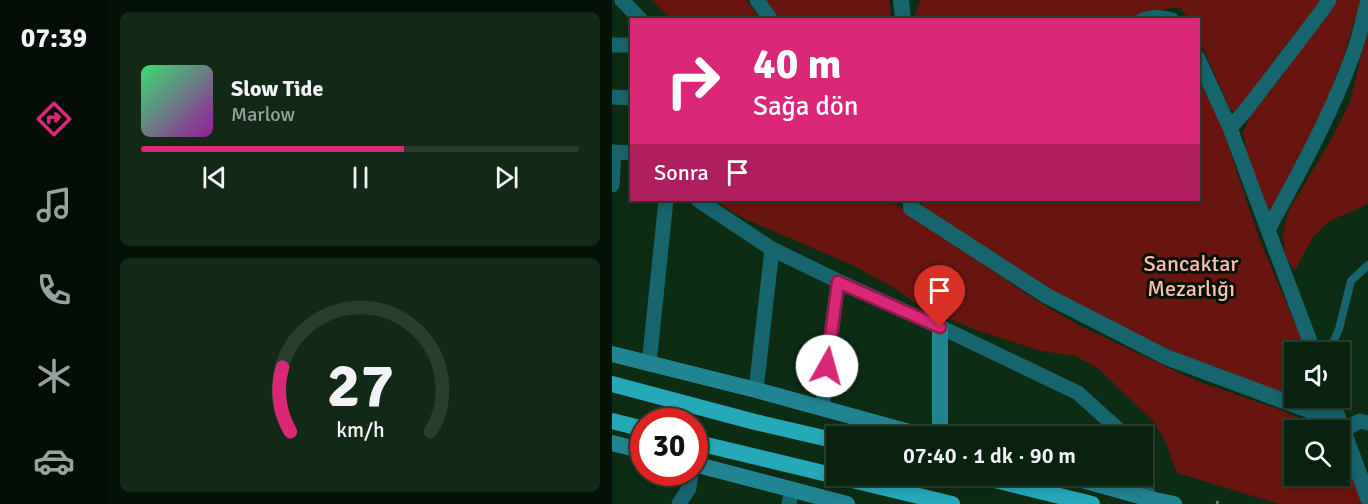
<!DOCTYPE html>
<html lang="tr">
<meta charset="utf-8">
<style>
:root{--surface:#09210f;--page:#122918;--text:#f1f3f6;--muted:#99a39e;--line:#293e2f;--accent:#db2777}
body{margin:0;font-family:Signika,sans-serif;background:var(--page);color:var(--text);height:100vh;display:flex;flex-direction:column;font-size:22px;white-space:nowrap}
*{box-sizing:border-box;margin:0}
p{font-size:20px;color:var(--muted)}
.icon{flex:none;width:33px;height:33px;fill:none;stroke:currentColor;stroke-width:2;stroke-linecap:round;stroke-linejoin:round}
.map{position:relative;flex:1;overflow:hidden}
.sheet{display:flex;flex-direction:column;gap:12px;padding:12px;background:#051208;width:504px}
.sheet>*{flex:none}
.guide{position:absolute;left:18px;top:18px;width:570px;height:183px;border-radius:0px;box-shadow:0 3px 9px #0003,0 0 0 2px var(--line);background:#db2777;color:#fff;overflow:hidden}
.buttons{position:absolute;left:672px;top:342px;display:grid;gap:12px}
.buttons a{display:grid;place-items:center;width:66px;height:66px;border-radius:0px;background:var(--surface);box-shadow:0 3px 9px #0003,0 0 0 2px var(--line);font-size:30px}
.speed{position:absolute;left:18px;top:408px;display:flex;gap:12px;font-size:30px;font-weight:700;text-align:center}
.speed>*{display:grid;place-content:center;width:78px;height:78px;border-radius:50%;background:var(--surface);box-shadow:0 3px 9px #0003,0 0 0 2px var(--line);line-height:1}
.speed .limit{border:9px solid #d22;background:#fff;color:#111}
.pin{position:absolute;display:grid;place-items:center;width:51px;height:51px;color:#fff;margin:-62px -26px;border-radius:50% 50% 50% 0;rotate:-45deg;box-shadow:0 0 6px #0007}
.pin .icon{rotate:45deg}
.me{position:absolute;width:66px;margin:-33px;rotate:7deg;stroke-linejoin:round;filter:drop-shadow(0 0 4px #0008)}
.turn{display:flex;align-items:center;gap:21px;height:126px;padding:0 24px;font-size:27px}
.turn .icon{width:78px;height:78px;stroke-width:2.5}
.turn b{display:block;font-size:42px;line-height:51px}
.then{display:flex;align-items:center;height:57px;padding:0 24px;background:#0003;gap:12px;font-size:22px}
.sheet .tile{flex:1;display:flex;flex-direction:column;justify-content:center;gap:9px;min-width:0;padding:0 21px;border-radius:9px;background:var(--page)}
.sheet .dial{align-items:center;gap:0}
.dial svg{height:156px;overflow:visible;fill:none;stroke:var(--line);stroke-width:7;stroke-linecap:round;text-anchor:middle}
.dial text{fill:var(--text);stroke:none}
.song{display:flex;align-items:center;gap:18px}
.cover{width:72px;height:72px;border-radius:9px;background:linear-gradient(135deg,hsl(140 70% 55%),hsl(300 70% 35%))}
.played{height:6px;border-radius:3px;background:linear-gradient(90deg,var(--accent) 60%,var(--line) 60%)}
.keys{display:flex;justify-content:space-around;direction:ltr}
.trip{position:absolute;left:214px;top:426px;width:327px;height:60px;border-radius:0px;background:var(--surface);box-shadow:0 3px 9px #0003,0 0 0 2px var(--line);font-weight:600;line-height:60px;text-align:center}
main{display:flex;flex:1;min-height:0}
.menu{display:flex;flex-direction:column;width:108px;justify-content:space-around;align-items:center;background:#040d06;color:var(--muted)}
.menu .icon{width:42px;height:42px}
.menu .selected{color:var(--accent)}
.menu b{font-size:27px;color:var(--text)}
.map>svg:first-child{display:block}
.green{fill:#69150f}
.lines{fill:none;stroke-linecap:round;stroke-linejoin:round}
.path{stroke:#68826e;stroke-width:3;stroke-dasharray:3 4.5;stroke-linecap:butt}
.service{stroke:#15646e;stroke-width:8}
.minor{stroke:#15646e;stroke-width:15}
.tertiary{stroke:#15646e;stroke-width:16}
.secondary{stroke:#218492;stroke-width:16}
.trunk{stroke:#25a8b8;stroke-width:16}
.route-casing{stroke:#8e194d;stroke-width:15}
.route{stroke:#db2777;stroke-width:10}
.labels{text-anchor:middle;stroke-width:6;stroke-linejoin:round;paint-order:stroke}
.park-label{font-size:22px;fill:#febdb3;stroke:#051107}
</style>
<main>
<nav class="menu">
<b>07:39</b>
<svg class="icon selected" aria-label="directions" viewBox="0 0 24 24"><path d="M12 3l9 9-9 9-9-9zM9 14v-3h6M13 9l2 2-2 2"/></svg>
<svg class="icon" aria-label="music" viewBox="0 0 24 24"><path d="M9 18V5l10-2v13"/><circle cx="6" cy="18" r="3"/><circle cx="16" cy="16" r="3"/></svg>
<svg class="icon" aria-label="phone" viewBox="0 0 24 24"><path d="M5 4h4l2 5-3 2q2 4 5 5l2-3 5 2v4C11 20 4 13 5 4z"/></svg>
<svg class="icon" aria-label="climate" viewBox="0 0 24 24"><path d="M12 3v18M4 7l16 10M4 17L20 7"/></svg>
<svg class="icon" aria-label="car" viewBox="0 0 24 24"><path d="M5 17H2v-5l4-1 3-4h7l3 4 3 1v5h-3M9 17h6M6 11h13"/><circle cx="7" cy="17" r="2"/><circle cx="17" cy="17" r="2"/></svg>
</nav>
<section class="sheet">
<div class="tile">
<div class="song"><i class="cover"></i><div><b>Slow Tide</b><p>Marlow</p></div></div>
<div class="played"></div>
<div class="keys"><svg class="icon" aria-label="previous" viewBox="0 0 24 24"><path d="M18 5L8 12l10 7zM5 5v14"/></svg><svg class="icon" aria-label="pause" viewBox="0 0 24 24"><path d="M8 5v14M16 5v14"/></svg><svg class="icon" aria-label="next" viewBox="0 0 24 24"><path d="M6 5l10 7-10 7zM19 5v14"/></svg></div>
</div>
<div class="tile dial"><svg viewBox="0 0 100 80">
<path d="M14 69A42 42 0 1 1 86 69"/>
<path d="M14 69A42 42 0 0 1 10 36" stroke="#db2777"/>
<text x="50" y="56" font-size="32" font-weight="700">27</text>
<text x="50" y="72" font-size="11">km/h</text>
</svg></div>
</section>
<div class="map">
<svg width="756" height="504" viewBox="0 0 756 504">
<rect width="100%" height="100%" fill="#0c2c14"/>
<path class="green" d="M40,0H134L149,19H57L56,16Z
M153,0H277L279,19H168Z
M308,0H709L702,12L671,48L628,109L623,112L618,109L587,39L586,20L577,19L568,8H560L510,20H302Z
M724,0H749L731,58L714,104L657,213L635,154L631,132L638,116L667,80Z
M756,28V203C745,211 733,213 722,219C701,230 693,252 683,271L673,255L671,235L676,212L720,138L738,102Z
M587,77L611,130L647,238L695,352H682V397L561,351L467,307L417,278L311,207L309,200H586Z
M101,200H278L424,300L466,325L585,381L666,409L716,430H682V476H728V443L753,504H667L565,473L553,441L542,422L487,369L464,356L429,351L370,332L310,308L286,290L240,265L131,218Z"/>
<g class="lines">
<path class="path" d="M604,502L610,504"/>
<path class="service" d="M717,352L727,329L739,281L756,265"/>
<path class="minor" d="M10,0L29,20
M145,0L159,20
M530,20C539,17 550,17 560,20
M0,45H20
M586,58L618,128L656,230
M0,97L20,98
M618,128L634,110L709,12L717,0
M0,152L20,153
M0,185L2,152
M86,200L160,249L226,281L343,334L466,393L508,431L511,436
M702,352L656,230C687,172 719,116 741,54C748,37 751,18 756,0
M37,364L54,200
M144,390L160,249
M719,398L731,430L748,421L756,423
M210,408L226,281
M527,476L541,504
M67,504L77,488L79,472
M177,504L180,489"/>
<path class="tertiary" d="M289,0L291,20
M299,200V208L435,296L554,357L710,415L731,430L756,498"/>
<path class="secondary" d="M0,354L144,390L312,436
M328,436V327
M0,443L32,451
M82,464L235,504
M456,476L538,499L562,504"/>
<path class="trunk" d="M0,384L143,422L225,441
M0,421L32,429
M82,442L340,504
M367,476L480,504"/>
</g>
<g class="lines">
<g class="route-casing">
<path id="route" d="M215,366L226,282L328,327"/>
</g>
<use href="#route" class="route"/>
</g>
<g class="labels">
<g class="park-label">
<text x="579" y="271">Sancaktar<tspan x="579" dy="25">Mezarlığı</tspan></text>
</g>
</g>
</svg>
<div class="buttons">
<a><svg class="icon" aria-label="sound" viewBox="0 0 24 24"><path d="M4 9h4l5-4v14l-5-4H4zM17 9q2 3 0 6"/></svg></a>
<a><svg class="icon" aria-label="search" viewBox="0 0 24 24"><circle cx="10" cy="10" r="6"/><path d="M15 15l6 6"/></svg></a>
</div>
<div class="speed"><div class="limit">30</div></div>
<div class="pin" style="left:328px;top:327px;background:#d93025"><svg class="icon" aria-label="arrive" viewBox="0 0 24 24"><path d="M6 21V4h12l-3 4 3 4H6"/></svg></div>
<svg class="me" style="left:215px;top:366px" viewBox="-20 -20 40 40"><circle r="19" fill="#fff"/><path d="M0-13L10 11 0 6-10 11z" fill="#db2777"/></svg>
<div class="trip">07:40 · 1 dk · 90 m</div>
<div class="guide">
<div class="turn"><svg class="icon" aria-label="right" viewBox="0 0 24 24"><path d="M7 20v-9h11M14 6l5 5-5 5"/></svg><div><b>40 m</b>Sağa dön</div></div>
<div class="then">Sonra<svg class="icon" aria-label="arrive" viewBox="0 0 24 24"><path d="M6 21V4h12l-3 4 3 4H6"/></svg></div>
</div>
</div>
</main>
